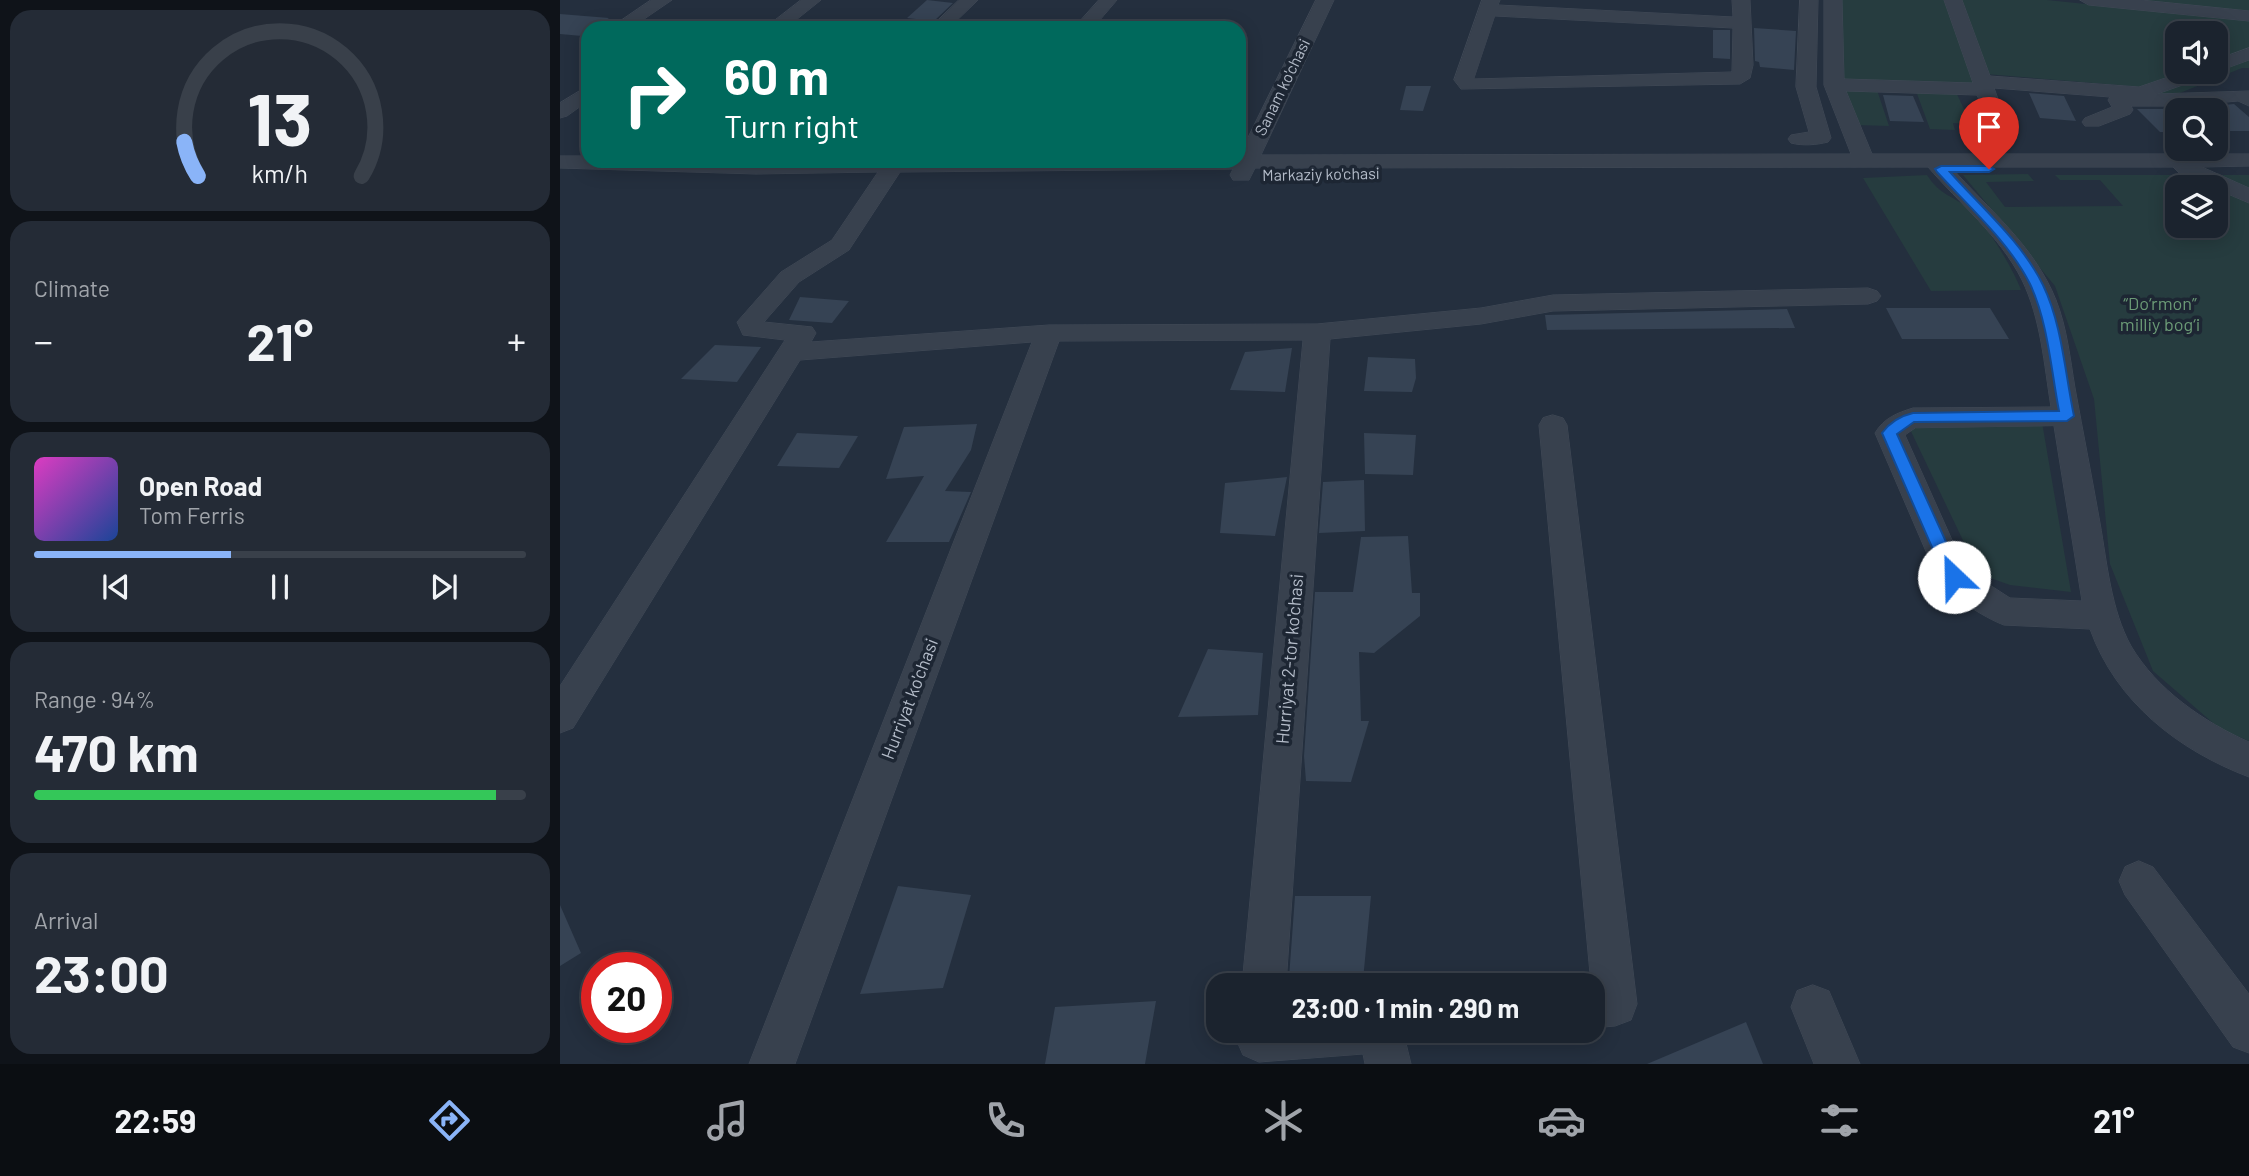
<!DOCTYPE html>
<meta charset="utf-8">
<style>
:root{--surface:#1b232e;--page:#242b36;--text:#f1f3f6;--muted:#a0a4aa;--line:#39404a;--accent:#8ab4f8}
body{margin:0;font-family:Barlow,sans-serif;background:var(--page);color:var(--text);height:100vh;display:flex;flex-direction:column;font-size:26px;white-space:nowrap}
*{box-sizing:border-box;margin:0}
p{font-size:23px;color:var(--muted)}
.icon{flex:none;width:38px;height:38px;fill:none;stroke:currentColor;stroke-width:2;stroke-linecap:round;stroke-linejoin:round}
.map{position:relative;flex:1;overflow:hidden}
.sheet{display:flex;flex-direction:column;gap:10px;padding:10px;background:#0f1319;width:560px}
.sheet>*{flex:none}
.hud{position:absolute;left:21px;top:21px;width:665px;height:147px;border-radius:21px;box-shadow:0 4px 18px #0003,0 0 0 2px var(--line);background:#00695c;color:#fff;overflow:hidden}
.fabs{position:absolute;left:1605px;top:21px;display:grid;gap:14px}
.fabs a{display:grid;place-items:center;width:63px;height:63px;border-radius:14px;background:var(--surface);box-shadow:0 4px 18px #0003,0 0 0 2px var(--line);font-size:35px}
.speed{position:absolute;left:21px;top:952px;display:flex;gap:14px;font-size:35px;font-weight:700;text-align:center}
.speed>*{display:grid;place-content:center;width:91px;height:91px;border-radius:50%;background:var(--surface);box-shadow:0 4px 18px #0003,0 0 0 2px var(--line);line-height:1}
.speed .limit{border:10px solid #d22;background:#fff;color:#111}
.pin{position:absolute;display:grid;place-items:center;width:60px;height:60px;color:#fff;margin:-72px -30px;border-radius:50% 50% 50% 0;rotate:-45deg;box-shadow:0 0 7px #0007}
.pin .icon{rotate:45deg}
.me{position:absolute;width:77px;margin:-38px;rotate:336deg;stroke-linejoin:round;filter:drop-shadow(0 0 5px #0008)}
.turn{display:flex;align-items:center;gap:24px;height:147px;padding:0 28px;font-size:32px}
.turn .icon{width:91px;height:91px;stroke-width:2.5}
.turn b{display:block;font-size:49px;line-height:60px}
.big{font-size:52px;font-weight:700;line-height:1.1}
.sheet .tile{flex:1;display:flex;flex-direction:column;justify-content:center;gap:10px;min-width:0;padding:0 24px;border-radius:21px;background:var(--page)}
.sheet .dial{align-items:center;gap:0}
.dial svg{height:182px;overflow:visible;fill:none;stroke:var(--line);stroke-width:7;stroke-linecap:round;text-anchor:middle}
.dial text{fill:var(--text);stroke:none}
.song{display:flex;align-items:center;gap:21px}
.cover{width:84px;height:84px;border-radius:10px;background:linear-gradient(135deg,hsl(310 70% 55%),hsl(220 70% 35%))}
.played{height:7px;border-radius:4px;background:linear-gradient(90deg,var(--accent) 40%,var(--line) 40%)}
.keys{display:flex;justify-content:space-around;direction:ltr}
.heat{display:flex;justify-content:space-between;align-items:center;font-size:38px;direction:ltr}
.charge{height:10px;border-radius:5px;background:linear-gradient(90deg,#34c759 94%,var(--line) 0)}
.trip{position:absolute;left:646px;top:973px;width:399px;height:70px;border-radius:21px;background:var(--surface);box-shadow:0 4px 18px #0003,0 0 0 2px var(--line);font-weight:700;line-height:70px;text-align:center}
.dock{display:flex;height:112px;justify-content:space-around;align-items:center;background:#0b0e12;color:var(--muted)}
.dock .icon{width:49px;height:49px}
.dock .active{color:var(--accent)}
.dock b{font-size:32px;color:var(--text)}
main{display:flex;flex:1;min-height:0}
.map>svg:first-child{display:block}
.green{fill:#263c3f;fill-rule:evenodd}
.building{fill:#364354}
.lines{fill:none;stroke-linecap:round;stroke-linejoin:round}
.minor-casing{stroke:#414a57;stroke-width:1}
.minor{fill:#38414e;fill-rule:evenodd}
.route{fill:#1a73e8;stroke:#114b97;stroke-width:2}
.labels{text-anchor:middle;stroke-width:7;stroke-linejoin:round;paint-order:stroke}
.far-street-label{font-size:16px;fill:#b4bcc9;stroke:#1d2633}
.park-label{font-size:18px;fill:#6b9a76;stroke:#1d2633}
.street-label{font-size:18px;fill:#b4bcc9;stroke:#1d2633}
</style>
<main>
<section class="sheet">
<div class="tile dial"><svg viewBox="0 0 100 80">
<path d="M14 69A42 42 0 1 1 86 69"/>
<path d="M14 69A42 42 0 0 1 8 54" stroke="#8ab4f8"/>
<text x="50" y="56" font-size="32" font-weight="700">13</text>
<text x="50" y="72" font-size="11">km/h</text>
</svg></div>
<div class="tile"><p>Climate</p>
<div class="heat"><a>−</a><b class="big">21°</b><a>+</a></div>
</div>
<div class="tile">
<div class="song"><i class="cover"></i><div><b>Open Road</b><p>Tom Ferris</p></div></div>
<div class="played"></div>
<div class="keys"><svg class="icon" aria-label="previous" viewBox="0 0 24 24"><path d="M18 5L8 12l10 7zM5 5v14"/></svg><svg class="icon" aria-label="pause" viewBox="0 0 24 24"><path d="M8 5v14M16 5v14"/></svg><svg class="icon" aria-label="next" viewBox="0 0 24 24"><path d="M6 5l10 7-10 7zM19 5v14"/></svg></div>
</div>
<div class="tile"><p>Range · 94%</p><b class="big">470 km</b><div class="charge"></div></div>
<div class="tile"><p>Arrival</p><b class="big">23:00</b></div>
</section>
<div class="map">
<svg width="1689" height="1064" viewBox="0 0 1689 1064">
<rect width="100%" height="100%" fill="#242f3e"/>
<path class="green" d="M1278,0H1386L1418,86L1280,83Z
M1399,0H1487L1689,21V49L1656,61V33H1617V72H1628L1582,87L1425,74Z
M1578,0H1689V11Z
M1689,59V68H1682L1605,99L1593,98L1599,92Z
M1281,89L1317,90L1329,126L1296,125Z
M1356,91L1396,92L1411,124L1393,123L1395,130L1370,129Z
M1468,174L1474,181L1426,182L1445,207L1563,206L1540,180H1500L1495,175H1689V741L1660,729L1593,671L1550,564L1534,399L1495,286L1403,175ZM1617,187H1656V226H1617Z
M1367,175C1379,194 1392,196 1409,208C1424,220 1455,272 1461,290L1371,291L1303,178Z
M1482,422L1511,592L1450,585L1419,574L1347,423Z"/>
<path class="building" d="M367,0L393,3L374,21L347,18Z
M0,14L49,18L34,28H28V32L22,36L0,34Z
M1194,28L1236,31L1234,70L1200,67L1199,62L1195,61Z
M1153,30H1170V59L1153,58Z
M846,86H871L863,111L840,110Z
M1469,93L1504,96L1516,121L1480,118Z
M1323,95L1353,96L1364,122L1330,121Z
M1674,104L1689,117V131H1656V106Z
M1577,109H1617V132H1600Z
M240,297L289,301L272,323L229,320Z
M1326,308H1430L1449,339H1342Z
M1227,309L1235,328L987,330L985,315Z
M155,345L201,347L177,382L121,379Z
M732,348L725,392L670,390L685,352Z
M808,357L855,359L856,378L852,392L804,391Z
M417,424L411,450L385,491L411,492L389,542H326L364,476L326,479L344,427Z
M237,433L298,436L279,468L217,466Z
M804,433L856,435L853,475L805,474Z
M727,477L715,536L660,533L665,483Z
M804,480L805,531L759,533L763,482Z
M848,536L852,593H860V616L814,653L799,652L801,721H809L791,782L746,781L744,756L755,592H793L801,537Z
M648,649L703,653L698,715L618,717Z
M338,886L411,895L383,988L300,994Z
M735,896H811L803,980L729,978Z
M0,905L21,953L0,966Z
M596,1001L585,1064H485L495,1007Z
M1186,1022L1203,1064H1087Z"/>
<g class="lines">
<g class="minor-casing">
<path id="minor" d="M91,0H112L71,28H50Z
M241,0H261L226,28H205Z
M399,0H418L389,28H370Z
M539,0H557L533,28H514Z
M756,0H774L701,155L1291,154L1264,85V0H1282L1284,79L1413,83L1384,0H1402L1430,76L1579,87L1623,72H1650L1648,76L1597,94L1689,91V106L1678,101L1620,106H1571L1573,110L1570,114L1539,126H1525L1522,122L1525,118L1552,107L1548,100L1550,97L1434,88L1445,118L1442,122H1428L1417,95L1286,91L1312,154H1689V166L1642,167L1689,188V203L1619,173L1613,167H1391C1428,209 1474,245 1496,300C1507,328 1510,358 1515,388C1523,432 1532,478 1540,523C1547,563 1551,610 1571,646C1597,690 1644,722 1689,742V777C1618,750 1556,702 1530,629L1444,625C1425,618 1386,594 1377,577L1315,433C1324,418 1337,413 1353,408L1491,407C1484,364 1481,319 1462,280C1440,236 1399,203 1368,167L695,168L689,180H673L670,175L673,169L340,172L289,250L239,282L204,322L252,327L256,333L251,342L489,325L757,324L921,308L993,295L1308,288L1317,291L1321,296L1317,301L1308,304L993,311L921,324L770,339L726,985H682L743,340L499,341L235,1064H189L472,342L240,360L13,728L0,733V686L225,340L183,335L177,322L221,272L272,240L318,172L196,174L0,168V156H28V161H679V156ZM1494,426L1522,601L1450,598L1405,569L1345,435L1355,428Z
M922,0H940L938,5L1173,17L1172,0H1190L1193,65L1190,78L1180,84L901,89L894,80ZM935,16L1173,28L1172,72L914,79Z
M1240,0H1258L1256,87L1271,138L1268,142C1256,145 1243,146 1231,143L1228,139L1231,135L1249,132L1236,87Z
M1520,0H1581L1689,11V21L1529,5Z
M1689,48V60L1656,72V60Z
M28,86V101L7,116L0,118V103Z
M993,415L1003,418L1007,425L1077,1004L1071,1020L1055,1026L1032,1028V985H1029L1031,984L979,425L983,418Z
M1579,861L1593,867L1689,994V1053L1673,1047L1565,895L1559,881L1565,867Z
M1253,985L1269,991L1300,1064H1254L1231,1007L1237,991Z
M678,1031H843L851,1064H805L803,1054L699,1062L683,1055L676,1039Z"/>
</g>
<use href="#minor" class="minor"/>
</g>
<path class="route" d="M1381,166H1429L1434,169L1429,172H1390C1421,207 1462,242 1483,285C1502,324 1505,373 1514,416L1507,421L1354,422L1337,434L1402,577L1399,582H1388L1385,577L1322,433C1330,422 1340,416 1353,413L1499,411C1491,370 1488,322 1470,284C1449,242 1408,206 1377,172L1375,169Z"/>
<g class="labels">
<g class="far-street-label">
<text transform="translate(722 87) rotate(-64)" y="6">Sanam ko'chasi</text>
<text transform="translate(761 174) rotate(-1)" y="6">Markaziy ko'chasi</text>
</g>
<g class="park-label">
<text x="1600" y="310">“Do‘rmon”<tspan x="1600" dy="21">milliy bog‘i</tspan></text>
</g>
<g class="street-label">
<text transform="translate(730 659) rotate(-85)" y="6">Hurriyat 2-tor ko'chasi</text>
<text transform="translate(350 699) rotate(-69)" y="6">Hurriyat ko'chasi</text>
</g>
</g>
</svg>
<div class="fabs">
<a><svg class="icon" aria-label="sound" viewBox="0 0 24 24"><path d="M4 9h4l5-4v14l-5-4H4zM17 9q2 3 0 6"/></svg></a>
<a><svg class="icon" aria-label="search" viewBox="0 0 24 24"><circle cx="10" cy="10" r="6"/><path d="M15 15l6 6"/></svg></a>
<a><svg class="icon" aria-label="layers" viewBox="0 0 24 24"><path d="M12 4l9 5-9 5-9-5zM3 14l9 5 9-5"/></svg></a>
</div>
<div class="speed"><div class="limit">20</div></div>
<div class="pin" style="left:1429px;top:169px;background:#d93025"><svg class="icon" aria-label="arrive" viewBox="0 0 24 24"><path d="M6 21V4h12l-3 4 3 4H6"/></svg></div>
<svg class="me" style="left:1394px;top:577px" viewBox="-20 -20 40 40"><circle r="19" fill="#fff"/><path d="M0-13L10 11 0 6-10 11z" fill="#1a73e8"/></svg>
<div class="trip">23:00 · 1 min · 290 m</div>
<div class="hud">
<div class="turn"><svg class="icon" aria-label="right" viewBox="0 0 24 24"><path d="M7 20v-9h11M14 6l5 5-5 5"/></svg><div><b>60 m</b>Turn right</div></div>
</div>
</div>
</main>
<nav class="dock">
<b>22:59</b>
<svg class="icon active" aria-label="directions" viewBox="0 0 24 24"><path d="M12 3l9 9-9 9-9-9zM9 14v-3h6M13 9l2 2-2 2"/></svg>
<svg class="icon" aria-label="music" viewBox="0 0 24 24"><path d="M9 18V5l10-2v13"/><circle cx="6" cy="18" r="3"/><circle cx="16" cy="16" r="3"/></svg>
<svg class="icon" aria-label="phone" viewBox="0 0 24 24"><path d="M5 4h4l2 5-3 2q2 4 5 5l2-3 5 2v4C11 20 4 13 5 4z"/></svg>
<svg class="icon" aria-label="climate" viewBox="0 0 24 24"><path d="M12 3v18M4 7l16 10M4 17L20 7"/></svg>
<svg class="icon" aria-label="car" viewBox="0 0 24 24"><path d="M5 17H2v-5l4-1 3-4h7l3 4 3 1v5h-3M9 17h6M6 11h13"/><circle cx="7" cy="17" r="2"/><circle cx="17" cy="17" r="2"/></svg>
<svg class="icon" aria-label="filters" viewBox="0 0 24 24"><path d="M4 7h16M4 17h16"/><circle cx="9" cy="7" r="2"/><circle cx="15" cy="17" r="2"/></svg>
<b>21°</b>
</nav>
